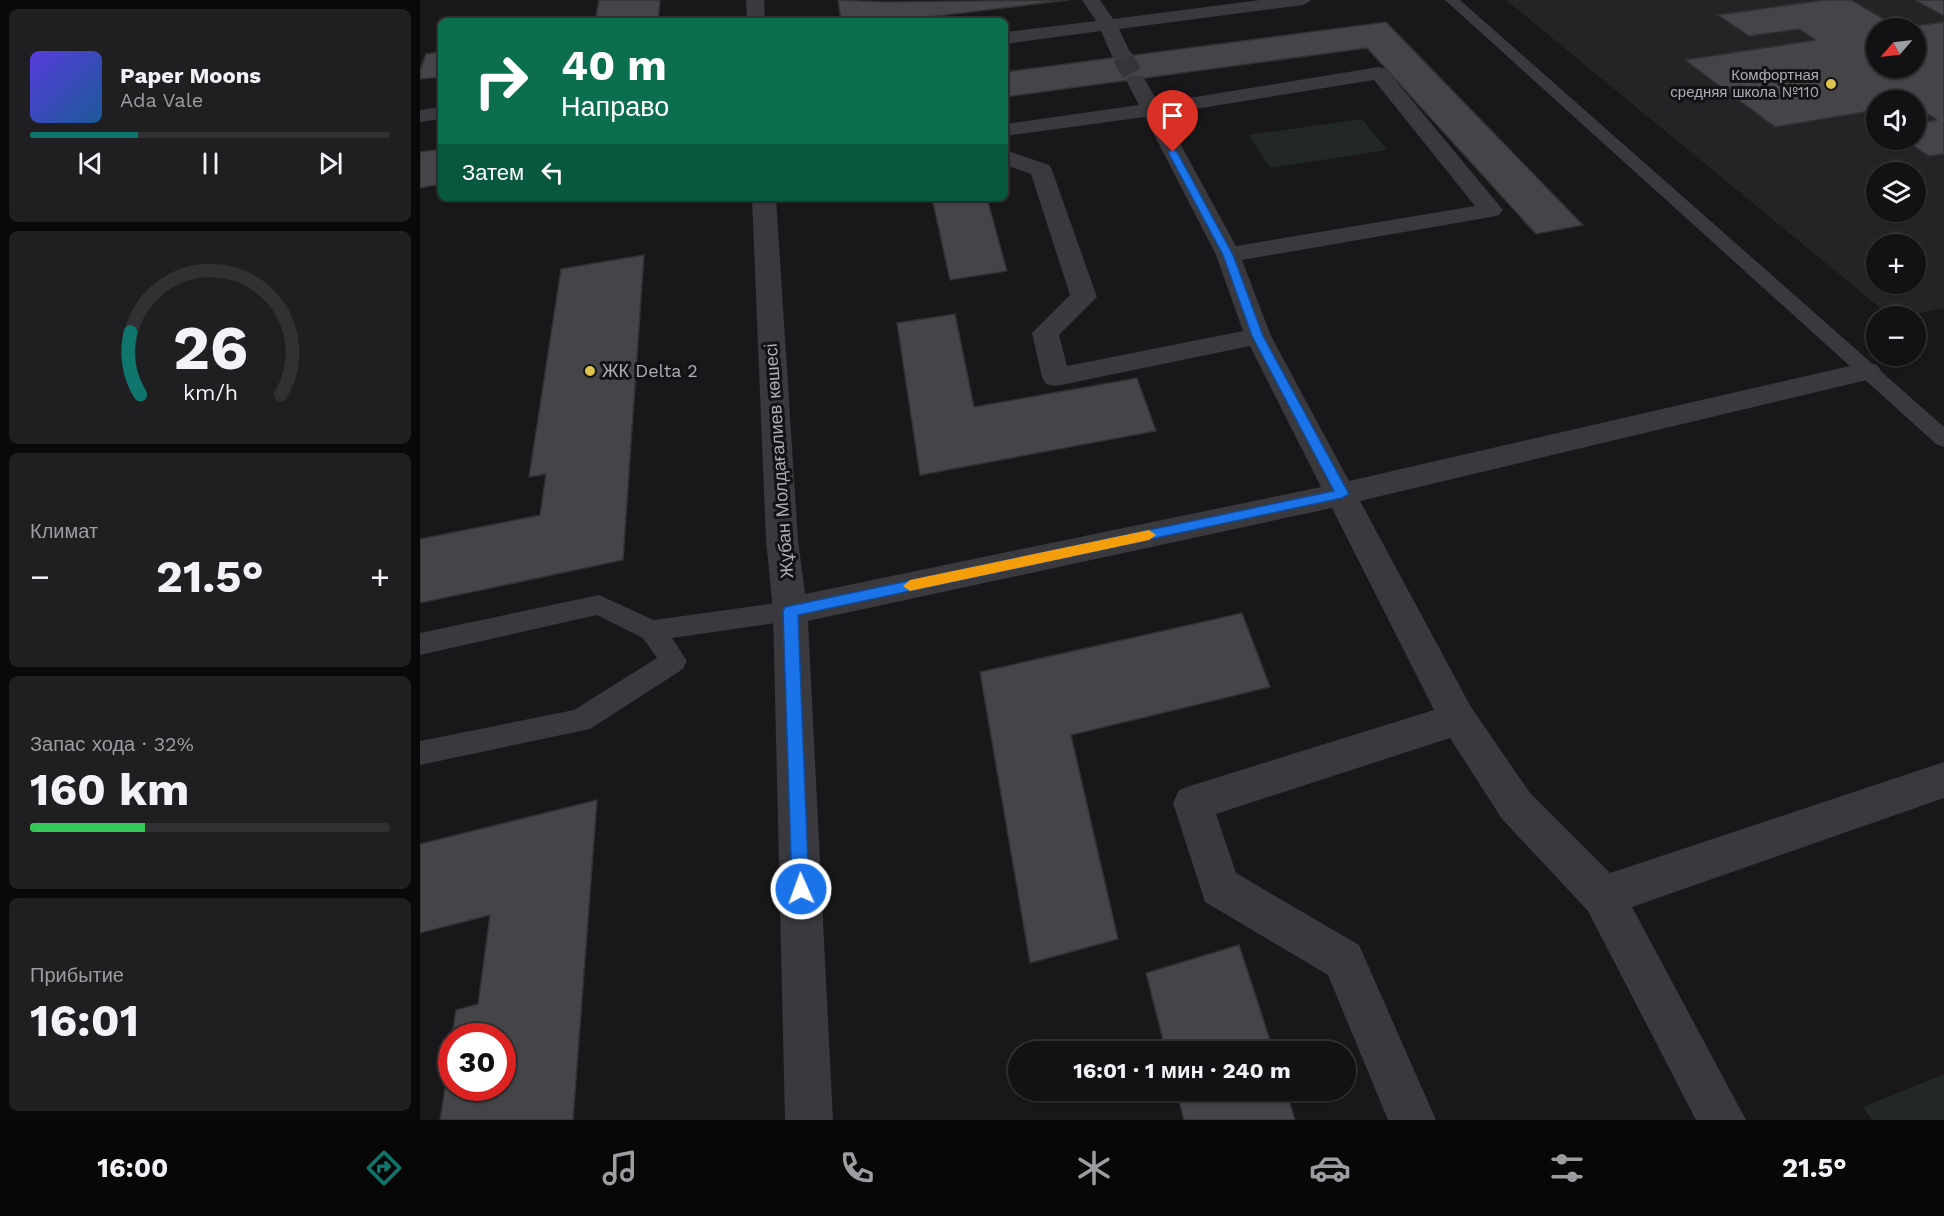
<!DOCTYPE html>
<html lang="ru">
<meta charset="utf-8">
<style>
:root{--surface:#121113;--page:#1f1f21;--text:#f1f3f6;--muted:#9c9da0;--line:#313133;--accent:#0f766e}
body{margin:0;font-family:"Work Sans",sans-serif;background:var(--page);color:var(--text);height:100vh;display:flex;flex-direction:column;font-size:22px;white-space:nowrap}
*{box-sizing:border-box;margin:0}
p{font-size:20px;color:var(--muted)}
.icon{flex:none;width:33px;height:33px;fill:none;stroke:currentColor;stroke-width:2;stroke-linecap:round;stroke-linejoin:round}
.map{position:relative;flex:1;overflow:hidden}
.sheet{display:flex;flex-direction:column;gap:9px;padding:9px;background:#0a090a;width:420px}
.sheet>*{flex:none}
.guide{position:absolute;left:18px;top:18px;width:570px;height:183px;border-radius:9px;box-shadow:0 2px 4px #0004,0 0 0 2px var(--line);background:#0b6e4f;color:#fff;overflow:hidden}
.needle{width:39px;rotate:242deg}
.tools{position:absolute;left:1446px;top:18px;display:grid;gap:12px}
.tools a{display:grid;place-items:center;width:60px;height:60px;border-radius:50%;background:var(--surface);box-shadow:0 2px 4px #0004,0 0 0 2px var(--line);font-size:30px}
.speed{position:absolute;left:18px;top:1023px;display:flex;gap:12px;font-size:30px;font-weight:700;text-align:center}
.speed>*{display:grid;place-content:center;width:78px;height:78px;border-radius:50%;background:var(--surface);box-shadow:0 2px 4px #0004,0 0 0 2px var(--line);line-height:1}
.speed .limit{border:9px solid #d22;background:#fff;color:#111}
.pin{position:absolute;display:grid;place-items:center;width:51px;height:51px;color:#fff;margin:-62px -26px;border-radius:50% 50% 50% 0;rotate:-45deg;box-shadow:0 0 6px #0007}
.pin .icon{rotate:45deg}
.me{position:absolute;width:66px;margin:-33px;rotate:358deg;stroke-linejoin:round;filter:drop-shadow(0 0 4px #0008)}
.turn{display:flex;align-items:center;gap:21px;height:126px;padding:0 24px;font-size:27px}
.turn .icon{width:78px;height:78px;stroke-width:2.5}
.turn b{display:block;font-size:42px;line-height:51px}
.then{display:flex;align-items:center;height:57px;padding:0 24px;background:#0003;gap:12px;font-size:22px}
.big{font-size:45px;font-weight:700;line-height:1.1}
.sheet .widget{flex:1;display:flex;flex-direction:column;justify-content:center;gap:9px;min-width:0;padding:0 21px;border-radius:9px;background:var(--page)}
.sheet .dial{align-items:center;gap:0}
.dial svg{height:156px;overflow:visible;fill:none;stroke:var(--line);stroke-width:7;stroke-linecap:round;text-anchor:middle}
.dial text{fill:var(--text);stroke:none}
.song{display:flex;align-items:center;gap:18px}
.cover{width:72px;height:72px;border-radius:9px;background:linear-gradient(135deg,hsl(250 70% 55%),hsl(210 70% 35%))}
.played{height:6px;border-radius:3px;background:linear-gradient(90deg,var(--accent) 30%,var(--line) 30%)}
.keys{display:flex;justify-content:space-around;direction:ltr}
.heat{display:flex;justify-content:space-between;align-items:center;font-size:33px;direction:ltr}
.charge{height:9px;border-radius:4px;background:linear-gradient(90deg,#34c759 32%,var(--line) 0)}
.trip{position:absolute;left:588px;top:1041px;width:348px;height:60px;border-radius:30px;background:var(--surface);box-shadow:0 2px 4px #0004,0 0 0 2px var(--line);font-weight:700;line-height:60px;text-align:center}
.tabs{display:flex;height:96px;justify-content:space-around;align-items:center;background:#070708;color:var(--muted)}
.tabs .icon{width:42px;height:42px}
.tabs .current{color:var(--accent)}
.tabs b{font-size:27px;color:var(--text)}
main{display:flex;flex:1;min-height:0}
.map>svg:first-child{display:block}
.built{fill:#242426;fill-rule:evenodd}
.green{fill:#222924}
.building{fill:#454549;stroke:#323235;stroke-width:1.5;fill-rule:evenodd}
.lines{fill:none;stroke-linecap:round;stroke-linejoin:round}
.minor-tunnel{stroke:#353539;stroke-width:20;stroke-dasharray:20 10;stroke-linecap:butt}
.service{fill:#39393e;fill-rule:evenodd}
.minor{fill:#39393e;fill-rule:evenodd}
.route{fill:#1a73e8;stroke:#114b97;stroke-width:1.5}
.slow{fill:#f59e0b}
.poi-dot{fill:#ddc24c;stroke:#131214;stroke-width:2}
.labels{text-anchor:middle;stroke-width:6;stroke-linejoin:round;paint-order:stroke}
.far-poi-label{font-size:15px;fill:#abadb7;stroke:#131214;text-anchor:end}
.poi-label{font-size:18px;fill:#abadb7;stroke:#131214;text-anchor:start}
.street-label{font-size:18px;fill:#abadb7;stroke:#131214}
</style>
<main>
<section class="sheet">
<div class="widget">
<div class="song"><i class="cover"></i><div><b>Paper Moons</b><p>Ada Vale</p></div></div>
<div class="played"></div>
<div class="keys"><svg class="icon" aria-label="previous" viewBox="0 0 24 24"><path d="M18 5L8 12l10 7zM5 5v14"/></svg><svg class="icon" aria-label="pause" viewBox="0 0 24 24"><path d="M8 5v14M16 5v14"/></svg><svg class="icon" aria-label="next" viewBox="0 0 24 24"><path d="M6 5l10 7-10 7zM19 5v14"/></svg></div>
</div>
<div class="widget dial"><svg viewBox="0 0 100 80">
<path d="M14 69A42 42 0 1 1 86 69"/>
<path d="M14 69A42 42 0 0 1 9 37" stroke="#0f766e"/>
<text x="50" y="56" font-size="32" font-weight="700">26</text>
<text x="50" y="72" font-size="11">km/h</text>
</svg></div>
<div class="widget"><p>Климат</p>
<div class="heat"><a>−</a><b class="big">21.5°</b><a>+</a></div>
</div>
<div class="widget"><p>Запас хода · 32%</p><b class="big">160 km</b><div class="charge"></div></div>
<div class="widget"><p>Прибытие</p><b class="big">16:01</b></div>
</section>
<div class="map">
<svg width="1524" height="1120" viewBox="0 0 1524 1120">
<rect width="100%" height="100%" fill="#181719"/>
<path class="built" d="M1086,0H1524V308L1484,316H1470ZM1456,28H1496V68H1456ZM1456,100H1496V140H1456ZM1456,172H1496V212H1456ZM1456,244H1496V284H1456Z"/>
<path class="green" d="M942,119L967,150L850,168L829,135Z
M1524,1074V1120H1452L1443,1107Z"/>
<path class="building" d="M179,0H240L238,21H175Z
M418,0L464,2L649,0L475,21H421Z
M1405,0H1431L1479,28L1524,22V154L1509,156L1484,140H1496V124L1517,120L1496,106V100H1456V110L1355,127L1265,60L1396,40L1379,29L1329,36L1298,15ZM1456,28H1496V68H1456Z
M1495,0H1524V16Z
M966,22L1163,225L1116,234L947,48L585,97V72Z
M21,52V77L0,79V70L6,54Z
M21,149V184L0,188V152Z
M512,198H567L587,271L530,280Z
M224,255L203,560L0,603V539L120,515L126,474L109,477L141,269Z
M535,314L554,407L717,378L736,431L500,475L477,323Z
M822,613L850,687L651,735L698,939L610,963L560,672Z
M177,800L153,1120H20L32,1043V1088H82V1036H32L36,1010L58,1004L70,915L0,933V844Z
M819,945L854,1052H746L726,973Z
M756,1090H866L875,1120H764Z"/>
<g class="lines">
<path class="minor-tunnel" d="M702,56L716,80"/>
<path class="service" d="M1025,0H1040L1524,427V447L1516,444Z
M179,595L234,620L370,601L379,604L382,611L379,618L370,621L252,638L267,661L263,669L170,729L0,765V741L154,710L237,658L223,638L177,615L0,655V633Z"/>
<path class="minor" d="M326,0H344L345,21H327Z
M662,0H680L693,19L840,0H892L883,5L699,29L712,56L702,62L692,56L681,31L585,44V32L676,21Z
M959,67L966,69L1083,210L1079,215L1071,217L822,260L851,336L929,481L1447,362L1457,365L1461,371L1457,377L1447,380L940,501L1051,707L1110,793L1190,873L1524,762V798L1212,907L1326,1120H1276L1168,911L1082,819L1030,738L796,814L816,873L939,945L1016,1120H968L908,975L785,902L753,803L759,790L773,785L1014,710L912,508L388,621L413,1120H365L353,611L346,540L332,198H356L378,540L385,594L901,487L830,346L636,386L626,384L622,377L612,333L650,295L611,174L585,165V150L629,165L632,170L677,297L639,335L647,366L823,331L796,255L725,117L585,136V124L719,105L706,80L709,76H723L738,103ZM954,80L1055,206L816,246L744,114Z
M21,107V119L0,122V110Z"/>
</g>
<path class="route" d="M753,149L757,152L813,255L843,336L929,494L922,498L378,615L389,889L387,895L381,897L375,895L372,889L363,611L365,607L914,491L832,336L803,255L748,152Z"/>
<path class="slow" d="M729,530L736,535L729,540L490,591L483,586L490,580Z"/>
<g class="poi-dot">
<circle cx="1411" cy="84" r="6"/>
<circle cx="170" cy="371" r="6"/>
</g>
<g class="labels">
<g class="far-poi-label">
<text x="1399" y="80">Комфортная<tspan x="1399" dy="17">средняя школа №110</tspan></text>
</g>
<g class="poi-label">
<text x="182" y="377">ЖК Delta 2</text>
</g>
<g class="street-label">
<text transform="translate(359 461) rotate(-94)" y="6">Жұбан Молдағалиев көшесі</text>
</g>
</g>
</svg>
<div class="tools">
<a><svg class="needle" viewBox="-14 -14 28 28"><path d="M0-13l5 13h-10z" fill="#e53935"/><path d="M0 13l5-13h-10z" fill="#9c9da0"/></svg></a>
<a><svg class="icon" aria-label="sound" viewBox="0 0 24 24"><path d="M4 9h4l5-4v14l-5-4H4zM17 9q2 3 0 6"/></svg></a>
<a><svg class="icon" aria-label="layers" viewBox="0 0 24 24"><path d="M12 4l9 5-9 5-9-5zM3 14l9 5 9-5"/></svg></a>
<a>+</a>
<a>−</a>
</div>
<div class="speed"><div class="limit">30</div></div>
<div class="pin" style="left:753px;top:152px;background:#d93025"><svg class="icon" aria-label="arrive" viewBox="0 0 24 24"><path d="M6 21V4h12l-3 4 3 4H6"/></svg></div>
<svg class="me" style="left:381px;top:889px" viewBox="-20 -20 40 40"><circle r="17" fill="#1a73e8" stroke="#fff" stroke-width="3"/><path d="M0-11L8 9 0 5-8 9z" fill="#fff"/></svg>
<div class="trip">16:01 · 1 мин · 240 m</div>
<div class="guide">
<div class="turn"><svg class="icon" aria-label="right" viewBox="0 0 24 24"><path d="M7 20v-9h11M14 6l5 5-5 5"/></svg><div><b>40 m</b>Направо</div></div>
<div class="then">Затем<svg class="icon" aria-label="left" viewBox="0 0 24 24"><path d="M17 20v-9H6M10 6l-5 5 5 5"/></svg></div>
</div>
</div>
</main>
<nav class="tabs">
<b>16:00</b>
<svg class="icon current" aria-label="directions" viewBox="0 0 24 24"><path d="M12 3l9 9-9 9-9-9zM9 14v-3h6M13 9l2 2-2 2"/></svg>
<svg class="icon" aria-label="music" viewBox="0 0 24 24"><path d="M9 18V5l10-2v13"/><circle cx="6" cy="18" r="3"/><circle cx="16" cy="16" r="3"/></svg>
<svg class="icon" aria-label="phone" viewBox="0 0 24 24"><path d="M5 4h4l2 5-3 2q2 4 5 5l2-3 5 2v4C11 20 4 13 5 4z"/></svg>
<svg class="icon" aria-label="climate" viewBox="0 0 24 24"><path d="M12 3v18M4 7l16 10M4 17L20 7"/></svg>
<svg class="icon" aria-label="car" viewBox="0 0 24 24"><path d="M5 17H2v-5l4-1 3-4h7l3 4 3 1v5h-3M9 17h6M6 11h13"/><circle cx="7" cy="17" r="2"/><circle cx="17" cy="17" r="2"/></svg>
<svg class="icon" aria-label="filters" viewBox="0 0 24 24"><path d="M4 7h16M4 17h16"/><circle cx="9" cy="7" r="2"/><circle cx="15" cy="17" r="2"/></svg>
<b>21.5°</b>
</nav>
